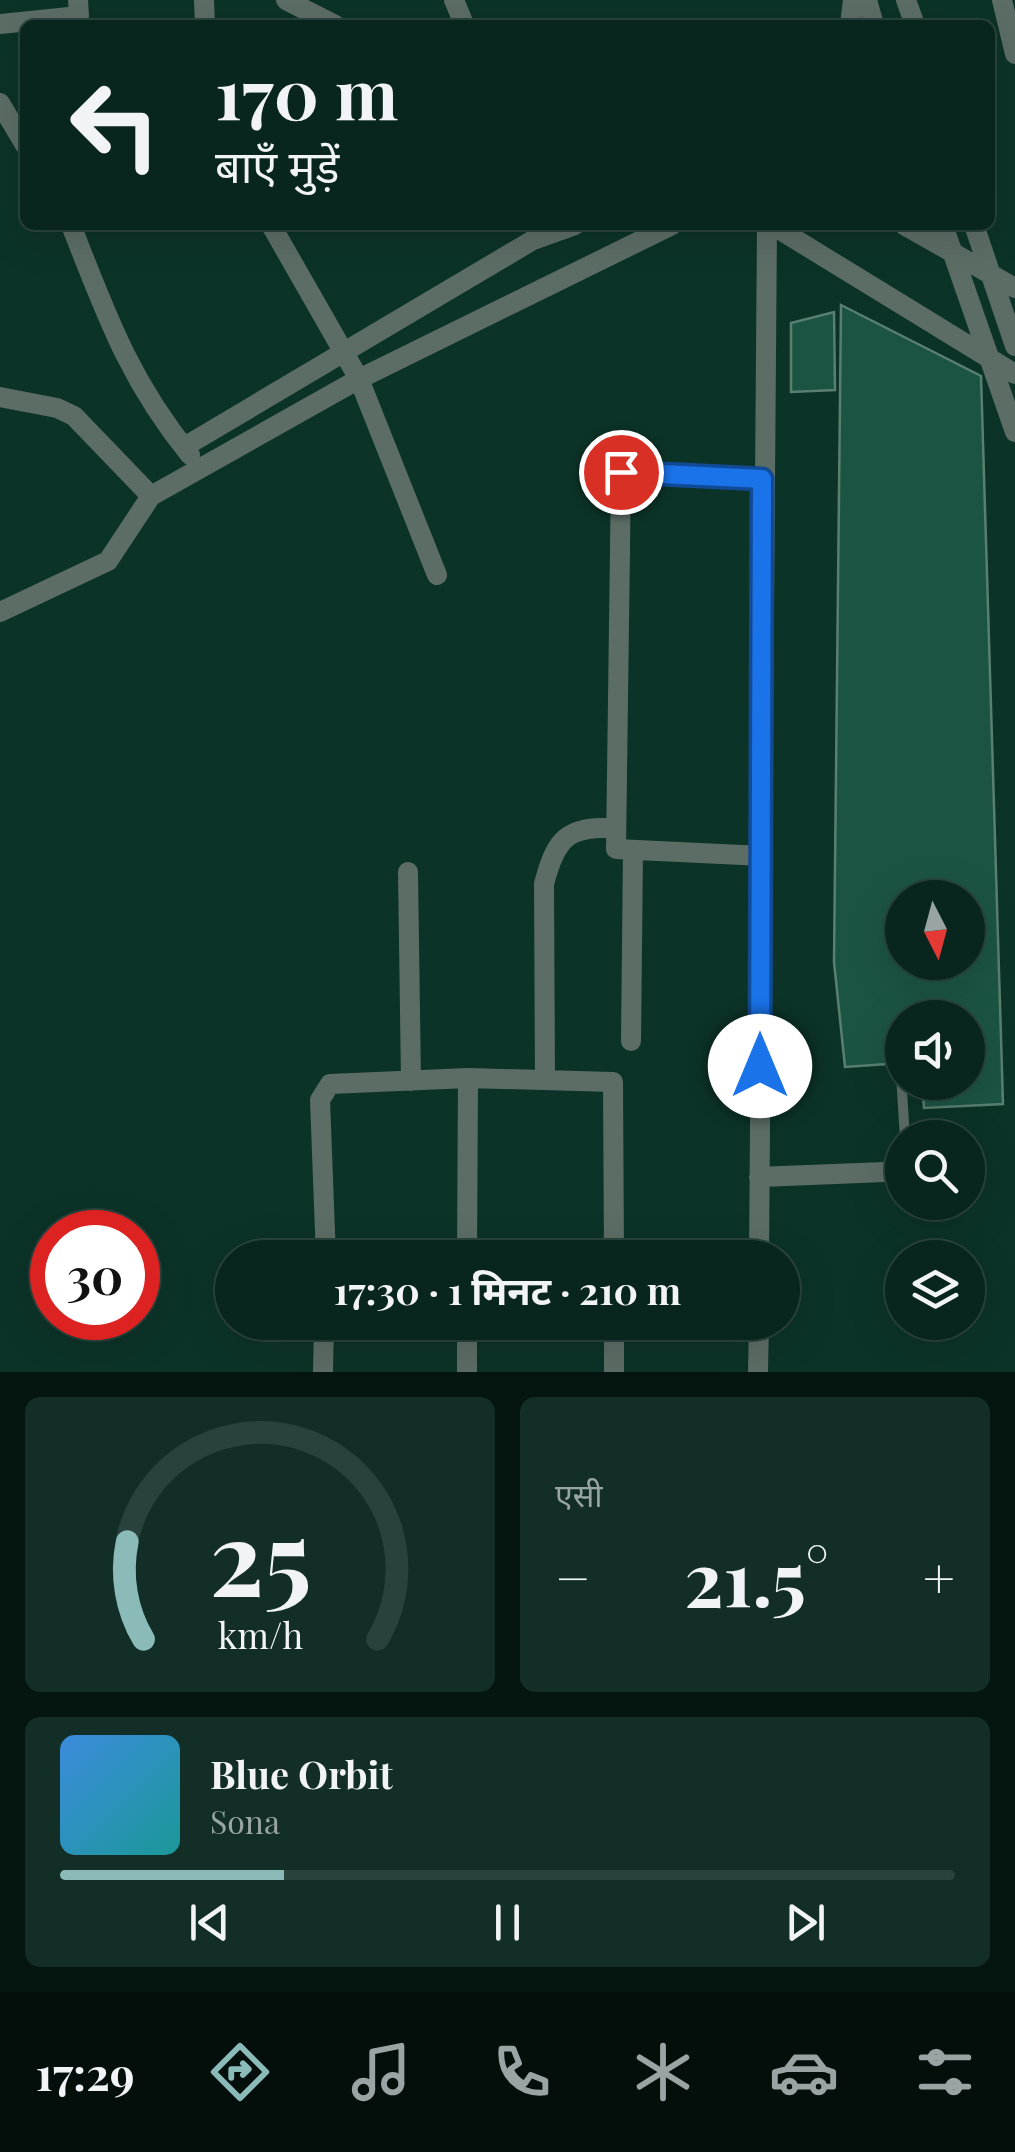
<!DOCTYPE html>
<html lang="hi">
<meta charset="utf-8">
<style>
:root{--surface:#09261e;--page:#122e27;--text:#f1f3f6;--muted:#99a5a4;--line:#29433c;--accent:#8bbbb9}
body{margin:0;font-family:"Playfair Display","Noto Sans Devanagari",serif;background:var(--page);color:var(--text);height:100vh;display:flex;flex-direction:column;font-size:38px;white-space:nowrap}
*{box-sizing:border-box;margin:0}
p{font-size:32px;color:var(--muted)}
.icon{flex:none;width:55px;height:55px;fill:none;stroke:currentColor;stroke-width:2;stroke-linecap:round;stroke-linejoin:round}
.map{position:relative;height:1372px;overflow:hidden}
.details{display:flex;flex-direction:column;gap:25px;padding:25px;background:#051510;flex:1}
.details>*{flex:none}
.banner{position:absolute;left:20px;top:20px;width:975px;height:210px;border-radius:15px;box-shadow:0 10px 40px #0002,0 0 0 2px var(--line);background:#09261e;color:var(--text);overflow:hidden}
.needle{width:65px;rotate:174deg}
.tools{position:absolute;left:885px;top:880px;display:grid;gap:20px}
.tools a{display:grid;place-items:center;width:100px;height:100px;border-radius:50%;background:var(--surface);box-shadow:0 10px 40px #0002,0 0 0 2px var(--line);font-size:50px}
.speed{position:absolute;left:30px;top:1210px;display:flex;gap:20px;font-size:50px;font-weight:700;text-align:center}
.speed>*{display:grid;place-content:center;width:130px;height:130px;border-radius:50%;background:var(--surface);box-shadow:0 10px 40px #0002,0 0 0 2px var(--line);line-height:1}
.speed .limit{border:15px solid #d22;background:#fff;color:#111}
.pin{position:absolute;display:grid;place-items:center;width:85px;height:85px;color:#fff;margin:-42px;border:5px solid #fff;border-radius:50%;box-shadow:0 2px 10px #0007}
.me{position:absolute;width:110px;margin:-55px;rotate:0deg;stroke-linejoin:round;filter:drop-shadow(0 0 8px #0008)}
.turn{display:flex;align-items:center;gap:35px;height:210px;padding:0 30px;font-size:45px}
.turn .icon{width:130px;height:130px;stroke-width:2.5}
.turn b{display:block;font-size:70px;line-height:85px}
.big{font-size:75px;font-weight:700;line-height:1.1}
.details .widget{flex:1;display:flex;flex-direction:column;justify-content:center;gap:15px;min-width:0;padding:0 35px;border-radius:15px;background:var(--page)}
.details .dial{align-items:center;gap:0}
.dial svg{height:260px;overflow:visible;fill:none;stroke:var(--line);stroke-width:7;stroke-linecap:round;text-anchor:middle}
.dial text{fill:var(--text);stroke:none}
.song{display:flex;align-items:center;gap:30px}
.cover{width:120px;height:120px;border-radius:15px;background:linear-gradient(135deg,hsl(210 70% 55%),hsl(180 70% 35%))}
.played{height:10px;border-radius:5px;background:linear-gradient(90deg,var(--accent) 25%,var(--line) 25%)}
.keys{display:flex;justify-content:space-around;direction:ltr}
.heat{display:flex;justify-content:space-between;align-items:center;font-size:55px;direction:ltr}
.details .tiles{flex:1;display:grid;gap:25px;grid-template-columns:1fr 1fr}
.widget:last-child{grid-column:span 2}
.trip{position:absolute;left:215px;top:1240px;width:585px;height:100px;border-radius:50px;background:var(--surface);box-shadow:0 10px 40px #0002,0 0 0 2px var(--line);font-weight:700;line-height:100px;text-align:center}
.dock{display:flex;height:160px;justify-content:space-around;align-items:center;background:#040f0c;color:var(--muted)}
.dock .icon{width:70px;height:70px}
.dock .on{color:var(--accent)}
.dock b{font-size:45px;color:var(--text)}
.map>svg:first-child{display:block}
.building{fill:#1c5443;stroke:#597f71;stroke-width:2.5;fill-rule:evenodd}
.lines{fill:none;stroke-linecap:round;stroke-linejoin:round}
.lane{stroke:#5c6d66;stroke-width:10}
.street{stroke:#5c6d66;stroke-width:20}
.route-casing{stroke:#114b97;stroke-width:25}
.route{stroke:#1a73e8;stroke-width:18}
</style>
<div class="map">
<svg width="1015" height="1372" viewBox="0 0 1015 1372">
<rect width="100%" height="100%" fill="#0c3328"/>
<path class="building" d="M841,305L981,376L1003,1104L924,1108L922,1082H968V1018H902V1063L845,1067L834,962ZM902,898H968V962H902Z
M834,312L835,390L791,392V323Z"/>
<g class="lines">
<path class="lane" d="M901,1075L905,1138
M885,1172L902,1169"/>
<path class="street" d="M204,0L205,25
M286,0L335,25
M454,0L464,24
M867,0L874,25
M906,0L915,25
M1002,0L1015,54
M0,24L79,16L78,0
M850,25L853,0
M0,103L25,145
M71,225C106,314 129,380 190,455
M271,225L359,379L437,575
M772,225L1015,374
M904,225L1015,288
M943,225L1015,432
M974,225L1015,346
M0,397L57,408L74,416L151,496
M184,447L533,240L575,225
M762,479L621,473L616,849L763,856
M0,612L108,561L151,496L359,379L672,225
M408,872L411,1081
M631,1041L633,850
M545,1080L544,884C556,837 568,826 616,828
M759,1177L885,1172
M326,1258L320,1100L330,1084L468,1078L613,1082L614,1258
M467,1258L468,1078
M759,1258L767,225
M614,1322V1372
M323,1372L324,1322
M467,1372V1322
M758,1372L759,1322"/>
</g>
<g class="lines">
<g class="route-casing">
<path id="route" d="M621,472L762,479L760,1066"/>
</g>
<use href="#route" class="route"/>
</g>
</svg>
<div class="tools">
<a><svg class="needle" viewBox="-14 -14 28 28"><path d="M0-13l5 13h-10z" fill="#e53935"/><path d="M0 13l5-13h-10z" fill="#99a5a4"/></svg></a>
<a><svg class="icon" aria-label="sound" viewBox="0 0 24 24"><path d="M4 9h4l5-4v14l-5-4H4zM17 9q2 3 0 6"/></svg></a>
<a><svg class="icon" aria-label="search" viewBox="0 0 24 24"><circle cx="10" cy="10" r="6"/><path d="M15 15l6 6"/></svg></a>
<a><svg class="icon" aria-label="layers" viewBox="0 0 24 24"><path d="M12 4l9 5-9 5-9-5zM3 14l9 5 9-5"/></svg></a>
</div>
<div class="speed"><div class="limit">30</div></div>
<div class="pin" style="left:621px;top:472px;background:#d93025"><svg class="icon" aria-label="arrive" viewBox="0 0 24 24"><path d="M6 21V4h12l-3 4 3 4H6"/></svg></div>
<svg class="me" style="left:760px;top:1066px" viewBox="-20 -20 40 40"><circle r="19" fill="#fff"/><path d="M0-13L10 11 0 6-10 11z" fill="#1a73e8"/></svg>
<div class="trip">17:30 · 1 मिनट · 210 m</div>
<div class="banner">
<div class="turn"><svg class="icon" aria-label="left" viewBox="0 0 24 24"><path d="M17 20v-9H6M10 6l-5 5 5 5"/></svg><div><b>170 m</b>बाएँ मुड़ें</div></div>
</div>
</div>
<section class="details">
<div class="tiles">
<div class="widget dial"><svg viewBox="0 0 100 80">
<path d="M14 69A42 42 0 1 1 86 69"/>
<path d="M14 69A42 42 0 0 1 9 39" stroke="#8bbbb9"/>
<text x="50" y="56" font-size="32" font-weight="700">25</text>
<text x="50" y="72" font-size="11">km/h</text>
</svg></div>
<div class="widget"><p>एसी</p>
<div class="heat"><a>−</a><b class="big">21.5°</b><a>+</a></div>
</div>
<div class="widget">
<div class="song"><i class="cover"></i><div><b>Blue Orbit</b><p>Sona</p></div></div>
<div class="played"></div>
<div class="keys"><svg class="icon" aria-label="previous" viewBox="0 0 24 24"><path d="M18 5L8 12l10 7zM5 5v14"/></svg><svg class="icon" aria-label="pause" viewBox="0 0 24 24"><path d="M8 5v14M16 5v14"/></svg><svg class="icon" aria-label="next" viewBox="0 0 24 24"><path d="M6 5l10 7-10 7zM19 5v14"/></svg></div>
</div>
</div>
</section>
<nav class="dock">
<b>17:29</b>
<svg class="icon on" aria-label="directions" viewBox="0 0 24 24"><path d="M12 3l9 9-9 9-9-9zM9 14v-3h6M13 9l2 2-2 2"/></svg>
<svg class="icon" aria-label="music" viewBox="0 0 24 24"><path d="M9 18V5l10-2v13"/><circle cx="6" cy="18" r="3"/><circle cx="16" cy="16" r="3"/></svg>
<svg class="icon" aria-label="phone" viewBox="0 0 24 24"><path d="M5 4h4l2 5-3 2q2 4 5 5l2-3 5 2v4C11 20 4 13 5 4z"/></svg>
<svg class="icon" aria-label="climate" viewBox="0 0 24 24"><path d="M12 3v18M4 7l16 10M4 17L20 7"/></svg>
<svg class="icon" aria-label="car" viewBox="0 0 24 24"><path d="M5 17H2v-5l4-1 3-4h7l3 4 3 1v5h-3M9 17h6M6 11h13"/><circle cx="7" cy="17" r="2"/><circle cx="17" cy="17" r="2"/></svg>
<svg class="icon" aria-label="filters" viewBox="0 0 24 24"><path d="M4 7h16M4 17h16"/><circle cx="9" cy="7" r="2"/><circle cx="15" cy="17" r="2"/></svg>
</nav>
